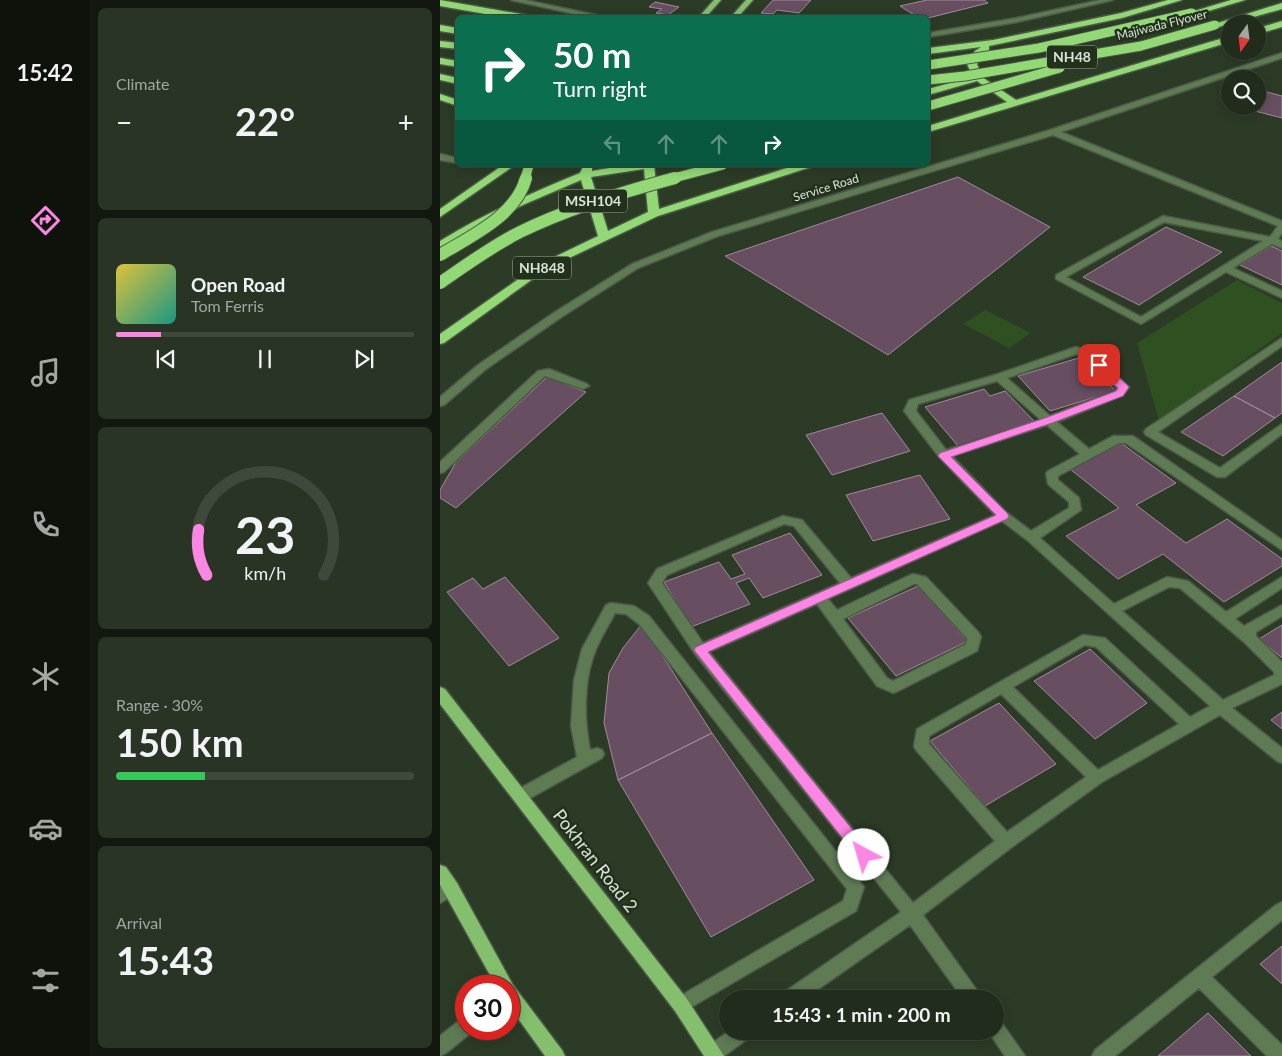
<!DOCTYPE html>
<meta charset="utf-8">
<style>
:root{--surface:#212c1c;--page:#293425;--text:#f1f3f6;--muted:#a2a7a3;--line:#3e483b;--accent:#fc86e3}
body{margin:0;font-family:Lato,sans-serif;background:var(--page);color:var(--text);height:100vh;display:flex;flex-direction:column;font-size:19px;white-space:nowrap}
*{box-sizing:border-box;margin:0}
p{font-size:16px;color:var(--muted)}
.icon{flex:none;width:28px;height:28px;fill:none;stroke:currentColor;stroke-width:2;stroke-linecap:round;stroke-linejoin:round}
.map{position:relative;flex:1;overflow:hidden}
.details{display:flex;flex-direction:column;gap:8px;padding:8px;background:#12180f;width:350px}
.details>*{flex:none}
.top-card{position:absolute;left:15px;top:15px;width:475px;height:152px;border-radius:8px;box-shadow:0 2px 12px #0003,0 0 0 1px var(--line);background:#0b6e4f;color:#fff;overflow:hidden}
.needle{width:32px;rotate:194deg}
.fabs{position:absolute;left:781px;top:15px;display:grid;gap:10px}
.fabs a{display:grid;place-items:center;width:45px;height:45px;border-radius:50%;background:var(--surface);box-shadow:0 2px 12px #0003,0 0 0 1px var(--line);font-size:25px}
.speed{position:absolute;left:15px;top:975px;display:flex;gap:10px;font-size:25px;font-weight:700;text-align:center}
.speed>*{display:grid;place-content:center;width:65px;height:65px;border-radius:50%;background:var(--surface);box-shadow:0 2px 12px #0003,0 0 0 1px var(--line);line-height:1}
.speed .limit{border:8px solid #d22;background:#fff;color:#111}
.pin{position:absolute;display:grid;place-items:center;width:42px;height:42px;color:#fff;margin:-21px;border-radius:10px;box-shadow:0 2px 8px #0006}
.me{position:absolute;width:55px;margin:-28px;rotate:321deg;stroke-linejoin:round;filter:drop-shadow(0 0 4px #0008)}
.turn{display:flex;align-items:center;gap:18px;height:105px;padding:0 15px;font-size:22px}
.turn .icon{width:65px;height:65px;stroke-width:2.5}
.turn b{display:block;font-size:35px;line-height:42px}
.lanes{display:flex;align-items:center;height:48px;padding:0 15px;background:#0003;justify-content:center;gap:25px;direction:ltr}
.lanes .off{opacity:.35}
.big{font-size:38px;font-weight:700;line-height:1.1}
.details .tile{flex:1;display:flex;flex-direction:column;justify-content:center;gap:8px;min-width:0;padding:0 18px;border-radius:8px;background:var(--page)}
.details .dial{align-items:center;gap:0}
.dial svg{height:130px;overflow:visible;fill:none;stroke:var(--line);stroke-width:7;stroke-linecap:round;text-anchor:middle}
.dial text{fill:var(--text);stroke:none}
.song{display:flex;align-items:center;gap:15px}
.cover{width:60px;height:60px;border-radius:8px;background:linear-gradient(135deg,hsl(50 70% 55%),hsl(170 70% 35%))}
.played{height:5px;border-radius:2px;background:linear-gradient(90deg,var(--accent) 15%,var(--line) 15%)}
.keys{display:flex;justify-content:space-around;direction:ltr}
.heat{display:flex;justify-content:space-between;align-items:center;font-size:28px;direction:ltr}
.charge{height:8px;border-radius:4px;background:linear-gradient(90deg,#34c759 30%,var(--line) 0)}
.trip{position:absolute;left:279px;top:990px;width:285px;height:50px;border-radius:25px;background:var(--surface);box-shadow:0 2px 12px #0003,0 0 0 1px var(--line);font-weight:700;line-height:50px;text-align:center}
main{display:flex;flex:1;min-height:0}
.dock{display:flex;flex-direction:column;width:90px;justify-content:space-around;align-items:center;background:#0d120b;color:var(--muted)}
.dock .icon{width:35px;height:35px}
.dock .selected{color:var(--accent)}
.dock b{font-size:22px;color:var(--text)}
.map>svg:first-child{display:block}
.green{fill:#2f5021}
.building{fill:#674f61;stroke:#a3899c}
.lines{fill:none;stroke-linecap:round;stroke-linejoin:round}
.minor-casing{stroke:#4b5946;stroke-width:3}
.major-casing{stroke:#4b5946;stroke-width:3}
.highway-casing{stroke:#4b5946;stroke-width:3}
.minor{fill:#5f7b54;fill-rule:evenodd}
.major{fill:#84bf6d;fill-rule:evenodd}
.highway{fill:#92d976;fill-rule:evenodd}
.highway-bridge-far1-casing{stroke:#4b5946;stroke-width:11;stroke-linecap:butt}
.highway-bridge-casing{stroke:#4b5946;stroke-width:14;stroke-linecap:butt}
.highway-bridge-far1{stroke:#92d976;stroke-width:9}
.highway-bridge{stroke:#92d976;stroke-width:12}
.route{fill:#fc86e3;stroke:#a45794}
.labels{text-anchor:middle;stroke-width:5;stroke-linejoin:round;paint-order:stroke}
.far-street-label{font-size:12px;fill:#d9e3d6;stroke:#22311c}
.shield{fill:#22311c;stroke:#a2ae9e;stroke-width:1}
.shield-label{font-size:14px;font-weight:bold;fill:#d9e3d6}
.near-street-label{font-size:18px;fill:#d9e3d6;stroke:#22311c}
</style>
<main>
<nav class="dock">
<b>15:42</b>
<svg class="icon selected" aria-label="directions" viewBox="0 0 24 24"><path d="M12 3l9 9-9 9-9-9zM9 14v-3h6M13 9l2 2-2 2"/></svg>
<svg class="icon" aria-label="music" viewBox="0 0 24 24"><path d="M9 18V5l10-2v13"/><circle cx="6" cy="18" r="3"/><circle cx="16" cy="16" r="3"/></svg>
<svg class="icon" aria-label="phone" viewBox="0 0 24 24"><path d="M5 4h4l2 5-3 2q2 4 5 5l2-3 5 2v4C11 20 4 13 5 4z"/></svg>
<svg class="icon" aria-label="climate" viewBox="0 0 24 24"><path d="M12 3v18M4 7l16 10M4 17L20 7"/></svg>
<svg class="icon" aria-label="car" viewBox="0 0 24 24"><path d="M5 17H2v-5l4-1 3-4h7l3 4 3 1v5h-3M9 17h6M6 11h13"/><circle cx="7" cy="17" r="2"/><circle cx="17" cy="17" r="2"/></svg>
<svg class="icon" aria-label="filters" viewBox="0 0 24 24"><path d="M4 7h16M4 17h16"/><circle cx="9" cy="7" r="2"/><circle cx="15" cy="17" r="2"/></svg>
</nav>
<section class="details">
<div class="tile"><p>Climate</p>
<div class="heat"><a>−</a><b class="big">22°</b><a>+</a></div>
</div>
<div class="tile">
<div class="song"><i class="cover"></i><div><b>Open Road</b><p>Tom Ferris</p></div></div>
<div class="played"></div>
<div class="keys"><svg class="icon" aria-label="previous" viewBox="0 0 24 24"><path d="M18 5L8 12l10 7zM5 5v14"/></svg><svg class="icon" aria-label="pause" viewBox="0 0 24 24"><path d="M8 5v14M16 5v14"/></svg><svg class="icon" aria-label="next" viewBox="0 0 24 24"><path d="M6 5l10 7-10 7zM19 5v14"/></svg></div>
</div>
<div class="tile dial"><svg viewBox="0 0 100 80">
<path d="M14 69A42 42 0 1 1 86 69"/>
<path d="M14 69A42 42 0 0 1 9 41" stroke="#fc86e3"/>
<text x="50" y="56" font-size="32" font-weight="700">23</text>
<text x="50" y="72" font-size="11">km/h</text>
</svg></div>
<div class="tile"><p>Range · 30%</p><b class="big">150 km</b><div class="charge"></div></div>
<div class="tile"><p>Arrival</p><b class="big">15:43</b></div>
</section>
<div class="map">
<svg width="842" height="1056" viewBox="0 0 842 1056">
<rect width="100%" height="100%" fill="#2c3b26"/>
<path class="green" d="M797,280L842,303V333L719,421L697,343Z
M545,310L591,333L569,348L523,324Z"/>
<path class="building" d="M333,0H371L359,13L337,10L333,14L321,13Z
M487,0H544L548,3L488,18H479L460,6Z
M215,2L239,7L228,15L216,13L222,9L209,7Z
M823,91L842,96V118L807,109L809,106H818V97Z
M518,177L610,227L448,355L285,256Z
M726,227L782,252L699,305L643,277Z
M831,246L842,251V285L800,265Z
M642,357L676,391L610,411L578,376Z
M842,362V413L835,418L794,396Z
M107,377L146,392L16,508L0,498V490L16,462Z
M544,389L550,396L565,391L594,421L518,446L485,407Z
M794,396L835,418L783,456L741,432Z
M442,413L470,451L392,475L366,435Z
M681,443L736,483L696,505L746,543L787,519L842,559V566L784,602L723,554L678,579L626,536L679,508L630,469Z
M480,475L510,519L433,541L406,495Z
M350,533L382,575L323,598L309,578L296,583L310,604L251,627L224,582L279,562L291,579L305,574L292,555Z
M65,577L119,638L69,666L7,592L33,578L43,589Z
M478,586L528,641L456,676L408,618Z
M202,624L272,733L178,780L164,723L169,673L183,648Z
M842,625V658L819,639Z
M650,649L707,703L655,739L594,681Z
M559,703L616,764L545,806L490,741Z
M842,712V729L831,720Z
M272,733L374,880L271,937L178,780Z
M842,946V984L820,964Z
M768,1013L811,1056H718Z"/>
<g class="lines">
<g class="minor-casing">
<path id="minor" d="M71,0H85L170,18H153Z
M660,0H673L577,22L488,37V33L577,18Z
M842,53V58L621,132L842,221V233L838,239L842,241V248L832,244L793,268L842,291V298L786,272L701,324L616,279V275L723,216L830,237L838,226L613,135L278,236L198,268L123,316L46,369L4,405L0,406V397L38,365L115,312L192,264L272,232L610,130ZM724,222L823,241L701,317L626,277Z
M0,154L18,158V163L0,160Z
M842,338V346L718,432L780,468L842,424V434L785,477H777L706,435L704,432L706,429Z
M636,347L651,352L689,387L683,395L617,422L649,449L673,436H693L842,540V550L686,443H679L618,476V480L639,498L641,510L600,538L674,604L727,577L748,581L786,612L842,577V588L795,619L804,626L842,605V616L816,632V636L842,662V684L792,708L842,748V763L837,761L780,715L662,782L572,847L483,915L543,999H523L470,925L364,999H340L343,993L461,912L255,654L208,583L217,569L343,516L362,520L411,578L555,515L500,458L464,411L469,400L555,375ZM636,354L643,356L677,388L675,391L610,416L567,378ZM557,381L601,420L506,450L476,411L478,404ZM607,425L640,454L608,471L606,474L608,484L629,502V508L591,531L567,513L512,456ZM562,521L587,540L770,706L750,717L665,638L643,635L477,729L474,746L476,750L555,841L473,903L269,652L377,604L437,686L453,693L458,691L537,651L541,637L539,633L486,577L473,574L468,576L397,610L388,599ZM344,524L354,526L400,583L263,643L222,583L227,575ZM474,584H477L527,638L526,644L453,681L447,678L403,619ZM729,587L740,588L804,642L834,672V675L783,700L682,611ZM645,645L656,647L739,724L658,770L573,687ZM561,694L646,777L567,832L489,744V736Z
M109,369L147,384L149,386L143,389L105,376L4,472L0,473V462L98,371Z
M171,603L194,606L209,616L424,887L416,911L241,1013L235,1011L232,1005L235,999L403,901L407,889L199,624L186,614L175,613C169,624 162,636 157,647C143,678 144,718 150,750L157,748L162,750L164,754L162,758L85,801L80,803L75,801L72,796L75,791L137,757L131,726L134,680L142,649L166,605Z
M11,881L17,883L19,888L17,893L0,903V887Z
M842,902V920L772,977L842,1045V1056H827L759,988L675,1056H652L655,1050L836,905Z
M26,1017V1029H34L32,1032L6,1053L0,1056V1036L20,1020Z
M555,1019L561,1022L585,1056H565L548,1031H555Z
M289,1031H313L310,1037L284,1056H265L264,1053L267,1047Z"/>
</g>
<g class="major-casing">
<path id="major" d="M274,0H281L265,18H258Z
M306,0H313L297,18H290Z
M0,687L5,689L247,999L284,1056H264L235,1011L0,704Z
M0,865L6,867L17,883L73,985L122,1050L125,1056H105L69,1006V986H56L0,885Z"/>
</g>
<g class="highway-casing">
<path id="highway" d="M0,0L86,15L90,18H68L0,6Z
M728,0H742L682,18L549,46V50L542,55L537,64L542,77L576,100L790,36V42L488,132V126L567,102L537,81L488,95V89L533,77L527,64L535,51L541,47L488,54V48L553,40L681,13Z
M791,0H805L752,16L748,13Z
M842,3V9L775,28L771,25Z
M842,21V27L818,34V28Z
M0,25L18,28V34L0,31Z
M0,41L18,43V49L0,47Z
M0,58L18,61V67L0,64Z
M0,74L18,78V84L0,80Z
M0,94L18,100V106L0,100Z
M63,165H75L0,217V209Z
M144,165H152V171L187,165H214L219,209L356,165H372L371,167L218,216L108,268L4,343L0,344V334L100,264L158,236L141,180L85,204L36,228L0,249V241C45,213 92,193 140,173ZM204,169L208,212L168,231L151,177Z"/>
</g>
<use href="#minor" class="minor"/>
<use href="#major" class="major"/>
<use href="#highway" class="highway"/>
<g class="highway-bridge-far1-casing">
<path id="highway-bridge-far1" d="M488,65L599,48L752,13
M488,80L525,76L701,46L775,25
M488,106L620,68
M85,179L89,165
M230,179L283,165"/>
</g>
<g class="highway-bridge-casing">
<path id="highway-bridge" d="M0,255C31,236 76,216 86,178
M0,283C26,265 52,246 80,232C129,208 182,192 235,178"/>
</g>
<use href="#highway-bridge-far1" class="highway-bridge-far1"/>
<use href="#highway-bridge" class="highway-bridge"/>
</g>
<path class="route" d="M659,362L663,363L687,385L689,387L683,396L612,423L511,457L567,513L569,516L567,519L268,652L429,850L431,855L429,859L424,861L419,859L254,650L256,647L556,515L500,458L498,456L500,453L605,418L676,391L678,388L654,365Z"/>
<g class="labels">
<g class="far-street-label">
<text transform="translate(722 25) rotate(-14)" y="4">Majiwada Flyover</text>
<text transform="translate(386 188) rotate(-17)" y="4">Service Road</text>
</g>
<g class="shield">
<rect x="607" y="45.5" width="50" height="23" rx="4"/>
<rect x="119" y="189.5" width="68" height="23" rx="4"/>
<rect x="73" y="256.5" width="58" height="23" rx="4"/>
</g>
<g class="shield-label">
<text x="632" y="62">NH48</text>
<text x="153" y="206">MSH104</text>
<text x="102" y="273">NH848</text>
</g>
<g class="near-street-label">
<text transform="translate(155 861) rotate(52)" y="6">Pokhran Road 2</text>
</g>
</g>
</svg>
<div class="fabs">
<a><svg class="needle" viewBox="-14 -14 28 28"><path d="M0-13l5 13h-10z" fill="#e53935"/><path d="M0 13l5-13h-10z" fill="#a2a7a3"/></svg></a>
<a><svg class="icon" aria-label="search" viewBox="0 0 24 24"><circle cx="10" cy="10" r="6"/><path d="M15 15l6 6"/></svg></a>
</div>
<div class="speed"><div class="limit">30</div></div>
<div class="pin" style="left:659px;top:365px;background:#d93025"><svg class="icon" aria-label="arrive" viewBox="0 0 24 24"><path d="M6 21V4h12l-3 4 3 4H6"/></svg></div>
<svg class="me" style="left:424px;top:855px" viewBox="-20 -20 40 40"><circle r="19" fill="#fff"/><path d="M0-13L10 11 0 6-10 11z" fill="#fc86e3"/></svg>
<div class="trip">15:43 · 1 min · 200 m</div>
<div class="top-card">
<div class="turn"><svg class="icon" aria-label="right" viewBox="0 0 24 24"><path d="M7 20v-9h11M14 6l5 5-5 5"/></svg><div><b>50 m</b>Turn right</div></div>
<div class="lanes"><svg class="icon off" aria-label="left" viewBox="0 0 24 24"><path d="M17 20v-9H6M10 6l-5 5 5 5"/></svg><svg class="icon off" aria-label="ahead" viewBox="0 0 24 24"><path d="M12 20V5M6 11l6-6 6 6"/></svg><svg class="icon off" aria-label="ahead" viewBox="0 0 24 24"><path d="M12 20V5M6 11l6-6 6 6"/></svg><svg class="icon" aria-label="right" viewBox="0 0 24 24"><path d="M7 20v-9h11M14 6l5 5-5 5"/></svg></div>
</div>
</div>
</main>
